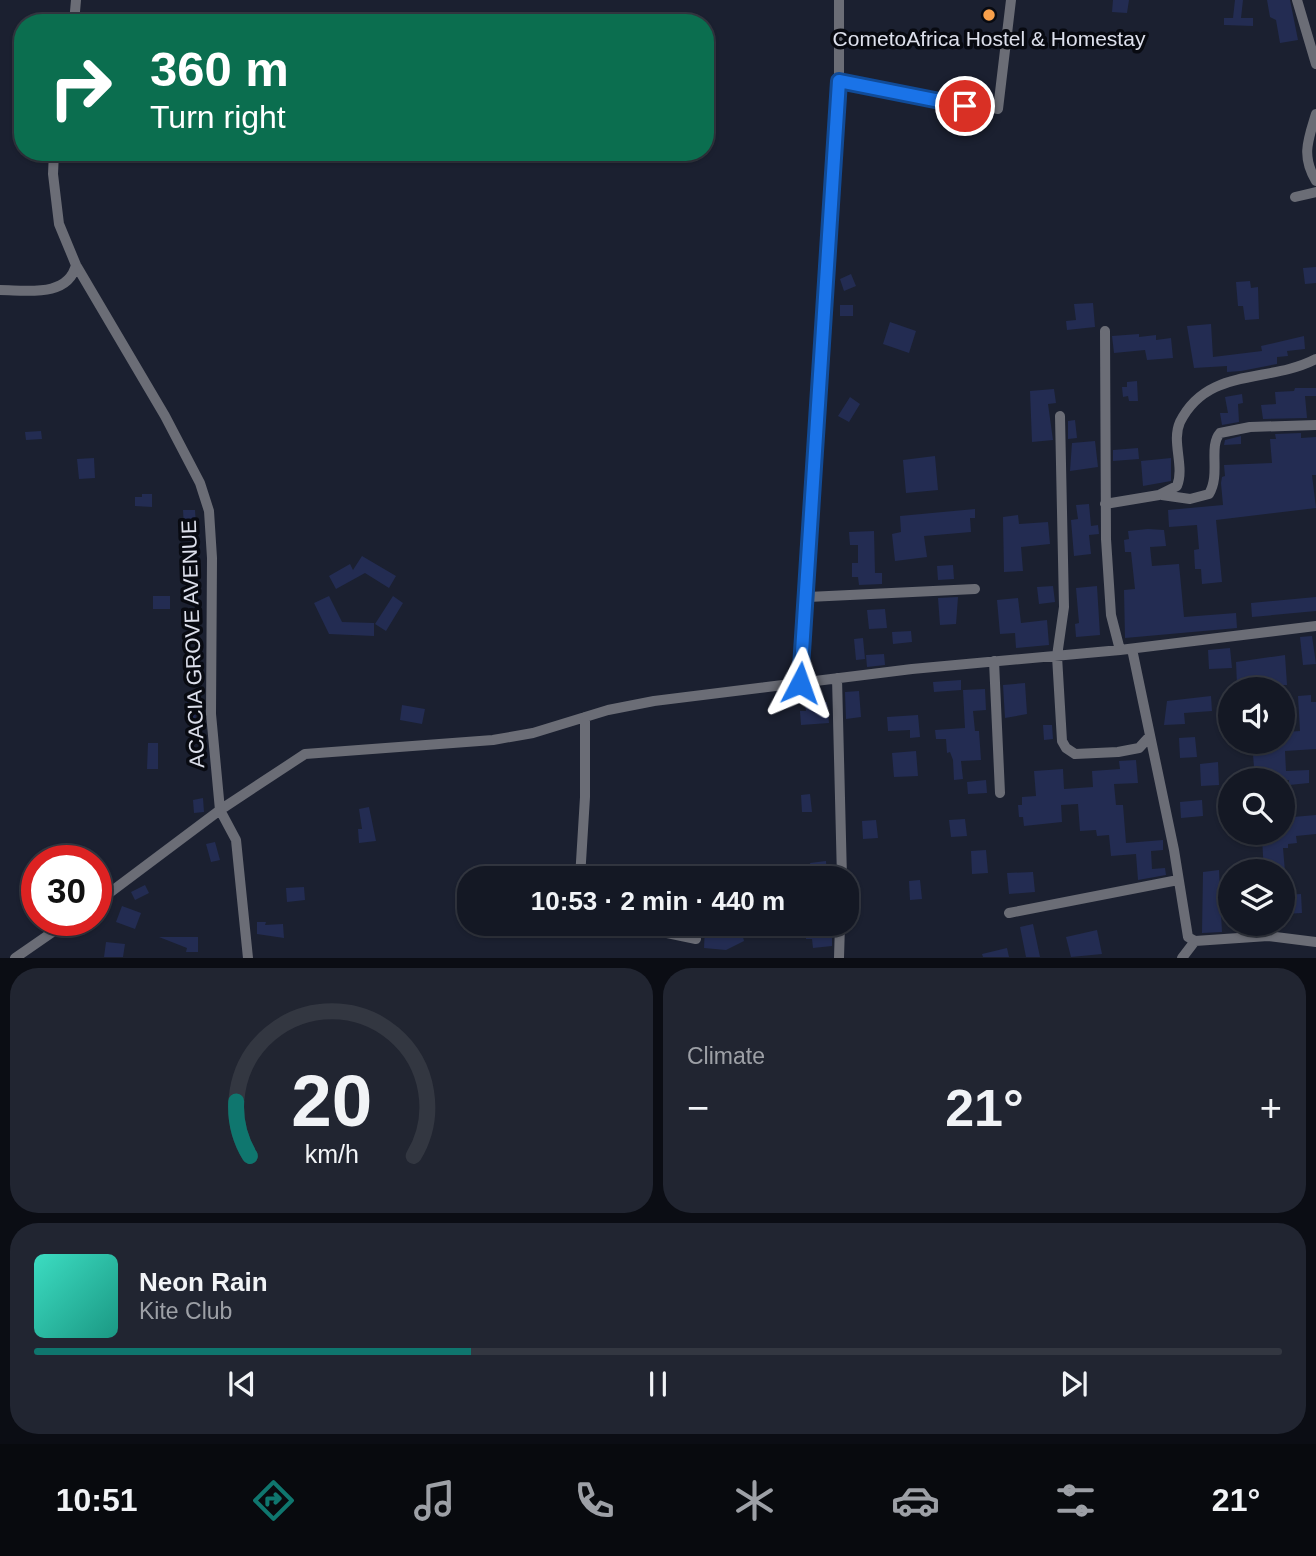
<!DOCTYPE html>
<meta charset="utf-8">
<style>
:root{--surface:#141824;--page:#212531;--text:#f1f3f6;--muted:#9da0a6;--line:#333741;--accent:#0f766e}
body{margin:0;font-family:Arial,sans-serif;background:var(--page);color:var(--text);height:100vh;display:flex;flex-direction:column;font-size:26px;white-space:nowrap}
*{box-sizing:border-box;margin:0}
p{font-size:23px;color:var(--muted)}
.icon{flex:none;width:38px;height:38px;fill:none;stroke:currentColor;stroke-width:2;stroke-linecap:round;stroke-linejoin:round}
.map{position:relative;height:958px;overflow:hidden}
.details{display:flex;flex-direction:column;gap:10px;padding:10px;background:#0b0d14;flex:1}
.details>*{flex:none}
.banner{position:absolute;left:14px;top:14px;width:700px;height:147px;border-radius:28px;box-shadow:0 2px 5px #0004,0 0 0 2px var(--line);background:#0b6e4f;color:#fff;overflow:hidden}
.fabs{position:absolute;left:1218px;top:677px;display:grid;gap:14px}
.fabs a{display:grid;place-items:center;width:77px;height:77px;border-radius:50%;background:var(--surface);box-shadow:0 2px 5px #0004,0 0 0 2px var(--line);font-size:35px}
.speed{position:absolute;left:21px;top:845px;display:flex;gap:14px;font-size:35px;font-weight:700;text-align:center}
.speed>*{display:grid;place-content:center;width:91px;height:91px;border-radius:50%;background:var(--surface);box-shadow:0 2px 5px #0004,0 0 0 2px var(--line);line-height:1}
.speed .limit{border:10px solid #d22;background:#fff;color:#111}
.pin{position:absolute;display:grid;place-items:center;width:60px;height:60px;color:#fff;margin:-30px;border:4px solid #fff;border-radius:50%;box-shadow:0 2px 7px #0007}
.me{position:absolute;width:77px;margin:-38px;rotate:4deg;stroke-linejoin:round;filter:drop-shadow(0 0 5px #0008)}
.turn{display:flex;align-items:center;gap:24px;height:147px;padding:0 21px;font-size:32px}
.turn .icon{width:91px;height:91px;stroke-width:2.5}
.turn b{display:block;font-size:49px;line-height:60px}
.big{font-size:52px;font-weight:800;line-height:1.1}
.details .card{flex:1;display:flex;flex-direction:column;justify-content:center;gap:10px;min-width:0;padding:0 24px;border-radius:28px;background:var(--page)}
.details .dial{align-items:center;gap:0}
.dial svg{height:182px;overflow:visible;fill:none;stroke:var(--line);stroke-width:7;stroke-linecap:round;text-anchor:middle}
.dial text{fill:var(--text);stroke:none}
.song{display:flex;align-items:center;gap:21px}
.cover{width:84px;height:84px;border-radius:10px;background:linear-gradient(135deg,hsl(170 70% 55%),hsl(170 70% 35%))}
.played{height:7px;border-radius:4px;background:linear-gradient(90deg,var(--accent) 35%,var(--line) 35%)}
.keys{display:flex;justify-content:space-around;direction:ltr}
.heat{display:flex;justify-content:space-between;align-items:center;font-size:38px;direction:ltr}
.details .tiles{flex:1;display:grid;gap:10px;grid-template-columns:1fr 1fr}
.card:last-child{grid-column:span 2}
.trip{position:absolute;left:457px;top:866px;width:402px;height:70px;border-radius:28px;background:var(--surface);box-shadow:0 2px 5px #0004,0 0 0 2px var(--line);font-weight:800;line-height:70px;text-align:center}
.menu{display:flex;height:112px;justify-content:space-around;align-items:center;background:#080a0e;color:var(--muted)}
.menu .icon{width:49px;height:49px}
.menu .on{color:var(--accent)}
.menu b{font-size:32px;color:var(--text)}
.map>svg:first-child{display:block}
.building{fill:#232c52}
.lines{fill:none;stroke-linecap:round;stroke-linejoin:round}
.minor{stroke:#6b6d76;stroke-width:10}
.route-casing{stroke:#114b97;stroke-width:18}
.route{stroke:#1a73e8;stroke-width:12}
.poi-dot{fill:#f8a04b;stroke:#080a11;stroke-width:2.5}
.labels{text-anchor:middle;stroke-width:7;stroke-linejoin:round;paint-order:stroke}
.poi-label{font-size:21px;fill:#dde0ec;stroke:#080a11}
.street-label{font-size:21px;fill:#dde0ec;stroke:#080a11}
</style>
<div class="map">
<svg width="1316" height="958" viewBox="0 0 1316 958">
<rect width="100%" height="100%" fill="#1b2030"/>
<path class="building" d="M1113,0H1129L1127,13L1112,12Z
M1235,0H1243L1241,18H1253V26L1224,25V18H1233Z
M1267,0H1290L1298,40L1280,43L1276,20L1270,17Z
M1316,267V283L1305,284L1303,268Z
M851,274L856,286L844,291L840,279Z
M1250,281L1251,288L1258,287L1259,319L1245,320L1243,306H1238L1236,282Z
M1093,303L1095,327L1067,330L1066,321L1076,320L1074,304Z
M840,305H853V316H840Z
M890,322L916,331L909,353L883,344Z
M1211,324L1213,357L1262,351L1261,346L1304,336L1305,349L1287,351L1288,356L1277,357V364L1241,371L1227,372V366L1194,368L1187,326Z
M1139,334V337L1156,335V340L1171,338L1173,358L1147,360L1145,350L1114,353L1112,336Z
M1137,381L1138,401H1129L1128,396L1123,397L1122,387H1127V382Z
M1295,388H1316V396H1305L1307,418L1263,419L1261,405L1276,404L1275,392L1294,391Z
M1054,389L1056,403L1048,404L1053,440L1032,442L1030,391Z
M1242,394L1243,403L1238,404L1239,422L1222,425L1220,413H1228L1225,397Z
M850,397L860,404L849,422L838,416Z
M1075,420L1077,438L1068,439V421Z
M41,431L42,439L26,440L25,432Z
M1301,433V438L1316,437V475H1312L1316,508L1216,520L1222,582L1202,584L1201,569H1195L1194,550L1199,549L1197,525L1169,527L1168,510L1223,505L1221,483L1222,477L1225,476L1224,465L1272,463L1270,439H1276L1275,434Z
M1241,436V444L1224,445L1225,440Z
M1095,441L1098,467L1070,471L1072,443Z
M1138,448L1139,459L1113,461V450Z
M935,456L938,490L906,493L903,460Z
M94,458L95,478L79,479L77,459Z
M1171,458V481L1143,486L1141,461Z
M142,494H152V507L135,506V497H142Z
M1089,504L1091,526L1098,525L1099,534L1089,535L1091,554L1074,556L1071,520L1078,519L1076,505Z
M975,509V518H970L971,532L924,536L927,557L895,561L892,534L901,532L900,516Z
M183,510H195L196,525L184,526Z
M1018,515L1019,524L1048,522L1050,544L1021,547L1023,571L1004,572L1003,517Z
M1148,529L1164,530L1166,546L1150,547L1152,566L1179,564L1184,617L1236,613L1237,628L1125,638L1124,590L1135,589L1131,552H1125L1124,540L1129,539L1128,531Z
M874,531L875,573H882V584L859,585L858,577H852V563H858V545H850L849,532Z
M362,556L396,576L389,588L365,573L336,589L329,576L350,564L353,570Z
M953,565L954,579L938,580L937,566Z
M1053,586L1055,602L1039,604L1037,587Z
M1097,586L1100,635L1076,637L1075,624L1079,623L1076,588Z
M153,596H170V609H153Z
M329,596L342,622L374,623V636L329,634L314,603Z
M393,596L403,603L386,631L375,624Z
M958,597L956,624L940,625L938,598Z
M1316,597V611L1252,617L1251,603Z
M1018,598L1021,623L1047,620L1049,645L1016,648L1015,633L1000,634L997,600Z
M885,609L887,628L869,629L867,610Z
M911,631L912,642L893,644L892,632Z
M1312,636L1316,664L1303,665L1300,637Z
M863,638L865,659L856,660L854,639Z
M1230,648L1232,668L1209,669L1208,650Z
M884,654L885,665L867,667L866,655Z
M1285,655L1287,685H1237L1236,662Z
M961,680V690L934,692L933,682Z
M1025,683L1027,714L1005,718L1003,685Z
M985,689L986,710L973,711L975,731H979L981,760L961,761L963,779L954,780L953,760L950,752L947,753L946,739H936L935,730L965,728L963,690Z
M859,691L861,717L846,719L845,692Z
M1311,695V702H1316V749L1285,751L1286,771L1309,770V783L1289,785V780H1255L1252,742H1287L1286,732L1300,731L1298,696Z
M1211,696L1212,711L1184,713L1185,724L1164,725L1167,701Z
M186,700H195L196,723H187Z
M827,702L829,723L801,725L800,711H806L805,704Z
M402,705L425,709L422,724L400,720Z
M918,715L920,737L910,738V730L888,731L887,717Z
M1043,725H1052L1053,739L1044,740Z
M1195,737L1197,757L1180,758L1179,738Z
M148,743H158V769H147Z
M916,751L918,776L894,777L892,753Z
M1136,760L1138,783L1114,784L1116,805H1123L1126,843L1163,840V850L1151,851L1152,869L1165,868L1166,875L1138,880L1136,854L1111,856L1109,835L1097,836L1096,830L1080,831L1078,804L1061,805L1062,822L1024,826L1023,817H1019L1018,805H1022V797L1036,796L1034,771L1063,769L1064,789L1093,787L1092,771L1120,769L1119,761Z
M1218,762L1219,785L1201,786L1200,764Z
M986,780L987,793L968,794L967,782Z
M810,794L812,812H802L801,795Z
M203,798L204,812L194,813L193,800Z
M1202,800L1203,816L1181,818L1180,802Z
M1292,804L1293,817L1316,815V834L1296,836L1297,843L1288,844V848H1283L1285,872H1264L1262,838L1281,836L1283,805Z
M369,807L376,841L359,843L358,829H362L359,809Z
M965,819L967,836L951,837L949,820Z
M876,820L878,838L863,839L862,821Z
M215,842L220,860L211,862L206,844Z
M986,850L988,873L972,874L971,851Z
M826,861L827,878H804L803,868H811L810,863Z
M1219,870L1220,891L1230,890V913L1221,914L1222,932L1202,933L1203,872Z
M1033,872L1035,892L1009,894L1007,873Z
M920,880L922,899L910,900L909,881Z
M145,885L149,893L135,900L131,892Z
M304,887L305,900L287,902L286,888Z
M1301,894L1302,913L1283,914V895Z
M122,906L141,913L135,929L116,922Z
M257,922H266L265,925L283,924L284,938L257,934Z
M718,924H732L735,931L741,929L744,941L726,950L704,948L705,927Z
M1033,924L1040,957H1026L1020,927Z
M828,926V933L832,932V946L813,948L812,939H806L805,928Z
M1097,930L1102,954L1071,957L1066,937Z
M159,937H198V952H186L187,948Z
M106,942L125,944L123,957H104Z
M1007,948L1009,957H983L982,954Z"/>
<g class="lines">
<path class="minor" d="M1297,0L1316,64
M74,23L76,0
M839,81L998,109L1011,0
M1316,114C1308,140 1301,156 1316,181
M54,152L53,174L59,224L76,265L165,416L200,483L209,511L212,558L211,714L220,810L236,840L248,958
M1295,197L1316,192
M0,290C26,290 68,298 76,265
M1105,331L1106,539L1111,615L1120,650
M1060,416L1064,607L1057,656L1062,741L1066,748L1075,754L1118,752L1139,748L1150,736
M1162,495L1190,499L1209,494C1221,474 1208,447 1220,433L1250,427L1316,425
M1105,504L1159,495L1177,486C1185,466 1171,442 1180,422C1208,366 1268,384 1316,359
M808,597L975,589
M1132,649L1174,850L1188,937L1195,941L1268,936L1316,942
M994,661L1000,793
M837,678L842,878
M800,683L808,597L839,81V0
M580,878L585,797V717
M96,903L220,810L305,754L493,740L533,733L608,710L654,701L912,669L1120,650L1316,626
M1009,913L1178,880
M624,924L696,939
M15,958L70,920
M839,958L840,924
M1182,958L1195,941"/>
</g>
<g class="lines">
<g class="route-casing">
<path id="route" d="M800,683L839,81L965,106"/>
</g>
<use href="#route" class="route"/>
</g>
<circle class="poi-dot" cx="989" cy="15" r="7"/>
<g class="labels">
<g class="poi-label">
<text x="989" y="46">CometoAfrica Hostel &amp; Homestay</text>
</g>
<g class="street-label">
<text transform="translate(193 644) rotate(-92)" y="7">ACACIA GROVE AVENUE</text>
</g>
</g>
</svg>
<div class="fabs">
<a><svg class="icon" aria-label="sound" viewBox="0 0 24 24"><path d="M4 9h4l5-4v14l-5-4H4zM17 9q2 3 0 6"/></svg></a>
<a><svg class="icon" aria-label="search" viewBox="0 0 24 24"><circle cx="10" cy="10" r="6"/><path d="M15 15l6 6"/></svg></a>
<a><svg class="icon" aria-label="layers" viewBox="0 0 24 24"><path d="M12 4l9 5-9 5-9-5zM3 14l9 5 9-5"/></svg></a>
</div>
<div class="speed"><div class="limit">30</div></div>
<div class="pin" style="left:965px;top:106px;background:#d93025"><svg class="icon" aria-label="arrive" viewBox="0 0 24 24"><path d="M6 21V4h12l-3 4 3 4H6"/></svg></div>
<svg class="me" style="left:800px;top:683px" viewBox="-20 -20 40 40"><path d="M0-17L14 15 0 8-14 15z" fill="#1a73e8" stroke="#fff" stroke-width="4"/></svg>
<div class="trip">10:53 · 2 min · 440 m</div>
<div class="banner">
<div class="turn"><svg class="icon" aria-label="right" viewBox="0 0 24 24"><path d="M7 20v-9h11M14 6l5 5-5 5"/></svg><div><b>360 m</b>Turn right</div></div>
</div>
</div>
<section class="details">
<div class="tiles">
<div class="card dial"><svg viewBox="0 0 100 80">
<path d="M14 69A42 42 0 1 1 86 69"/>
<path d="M14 69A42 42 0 0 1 8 45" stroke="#0f766e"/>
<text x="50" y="56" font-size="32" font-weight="700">20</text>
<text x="50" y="72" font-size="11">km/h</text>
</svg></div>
<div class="card"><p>Climate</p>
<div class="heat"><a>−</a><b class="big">21°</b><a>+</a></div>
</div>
<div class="card">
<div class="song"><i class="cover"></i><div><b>Neon Rain</b><p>Kite Club</p></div></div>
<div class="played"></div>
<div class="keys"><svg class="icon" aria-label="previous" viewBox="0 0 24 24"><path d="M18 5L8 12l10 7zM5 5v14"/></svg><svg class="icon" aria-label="pause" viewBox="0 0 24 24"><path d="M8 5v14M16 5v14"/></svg><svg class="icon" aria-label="next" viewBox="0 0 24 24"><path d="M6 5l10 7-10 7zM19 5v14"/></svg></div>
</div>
</div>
</section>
<nav class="menu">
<b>10:51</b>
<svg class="icon on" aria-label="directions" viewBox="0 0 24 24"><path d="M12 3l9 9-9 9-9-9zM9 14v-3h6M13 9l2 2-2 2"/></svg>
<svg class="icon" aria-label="music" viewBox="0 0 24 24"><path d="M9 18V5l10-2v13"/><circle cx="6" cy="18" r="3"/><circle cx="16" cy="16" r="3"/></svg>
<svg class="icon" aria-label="phone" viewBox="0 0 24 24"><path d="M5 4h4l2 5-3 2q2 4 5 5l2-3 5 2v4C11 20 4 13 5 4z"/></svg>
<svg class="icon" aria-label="climate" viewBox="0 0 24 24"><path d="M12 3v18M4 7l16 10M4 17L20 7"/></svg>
<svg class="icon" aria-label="car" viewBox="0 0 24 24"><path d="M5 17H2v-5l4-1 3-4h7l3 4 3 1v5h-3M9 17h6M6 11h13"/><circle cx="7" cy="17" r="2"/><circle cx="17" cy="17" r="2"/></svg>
<svg class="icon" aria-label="filters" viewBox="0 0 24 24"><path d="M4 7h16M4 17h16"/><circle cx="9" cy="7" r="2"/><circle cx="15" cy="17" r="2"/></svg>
<b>21°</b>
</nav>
